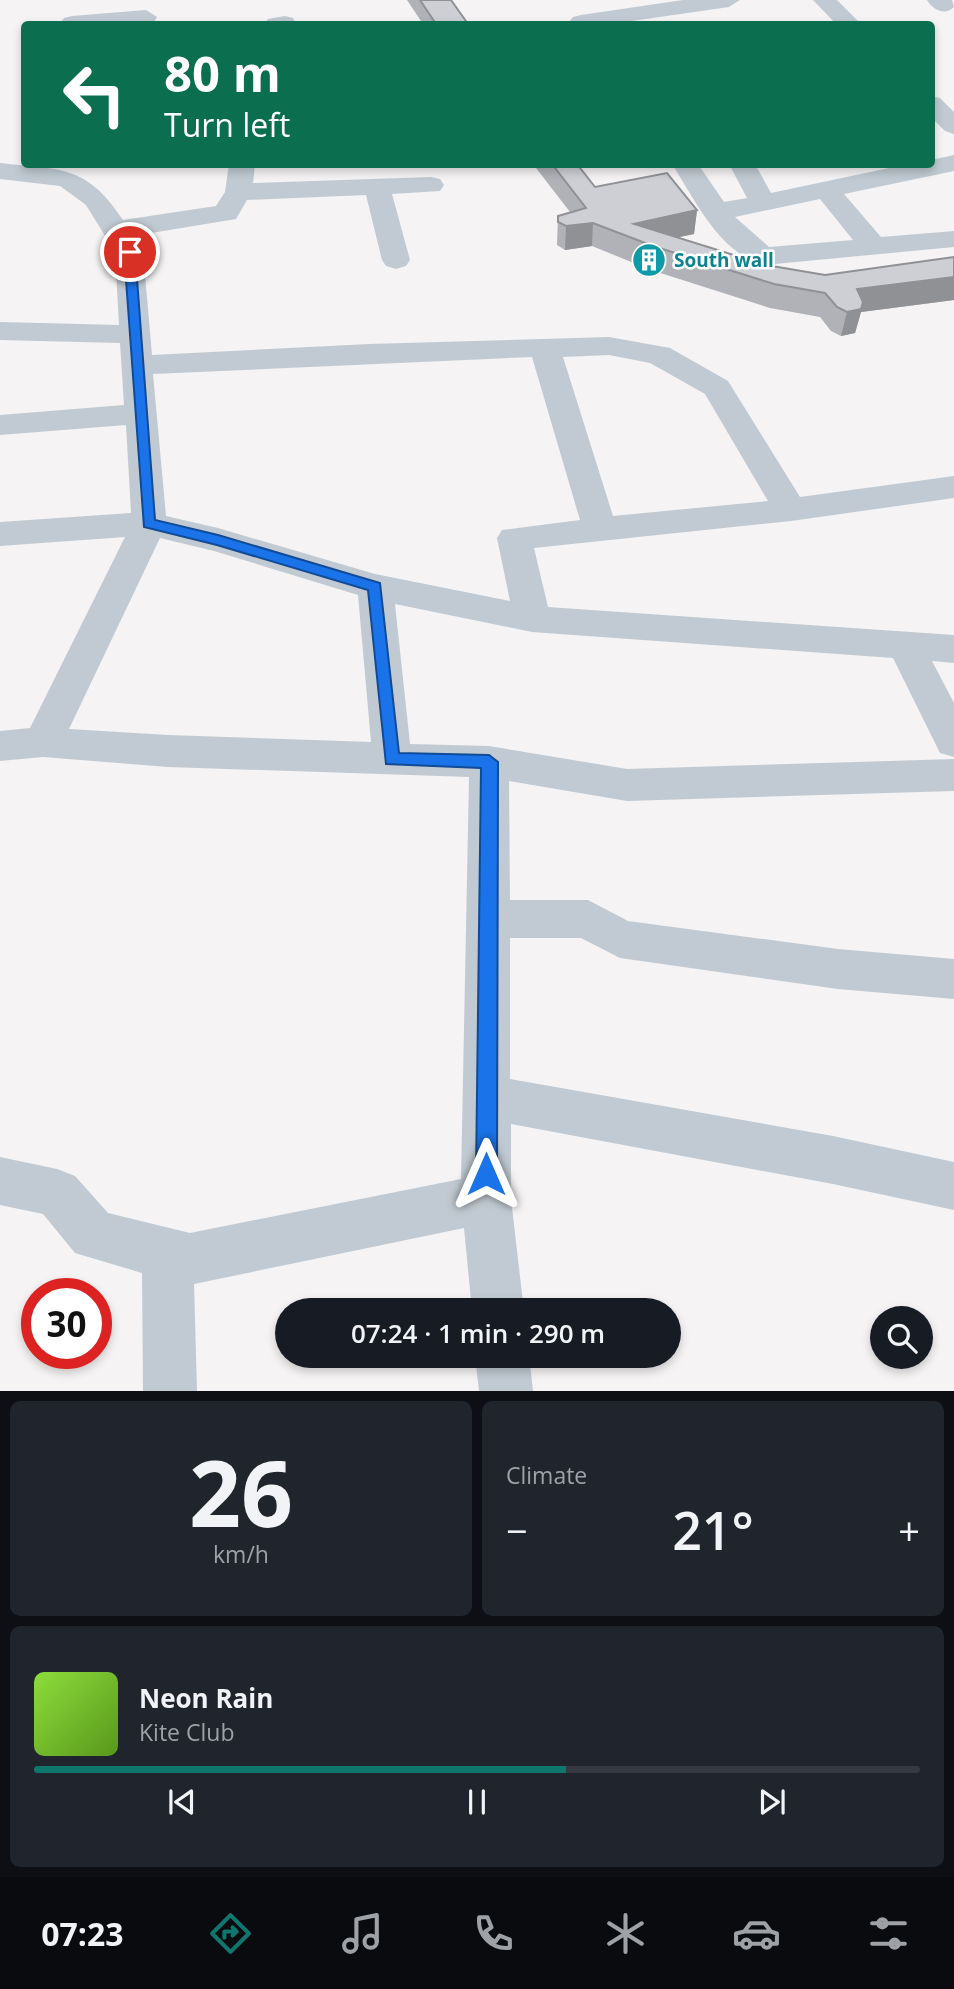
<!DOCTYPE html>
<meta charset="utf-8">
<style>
:root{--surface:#171b24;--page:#20242c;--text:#f1f3f6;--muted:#9ea1a6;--line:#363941;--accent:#0f766e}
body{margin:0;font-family:"Open Sans",sans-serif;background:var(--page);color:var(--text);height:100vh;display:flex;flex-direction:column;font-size:26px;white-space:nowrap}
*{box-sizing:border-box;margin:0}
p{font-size:23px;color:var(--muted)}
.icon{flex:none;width:38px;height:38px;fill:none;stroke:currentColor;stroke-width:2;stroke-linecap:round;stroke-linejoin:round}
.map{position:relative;height:1391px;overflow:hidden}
.drawer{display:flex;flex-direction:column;gap:10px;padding:10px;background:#0d0f14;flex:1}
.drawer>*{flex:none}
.hud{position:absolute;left:21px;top:21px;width:914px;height:147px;border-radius:7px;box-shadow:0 4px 10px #0003;background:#0b6e4f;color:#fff;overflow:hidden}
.buttons{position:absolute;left:870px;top:1306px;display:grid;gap:14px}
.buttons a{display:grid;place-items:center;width:63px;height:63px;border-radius:50%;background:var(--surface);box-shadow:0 4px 10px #0003;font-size:35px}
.speed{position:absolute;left:21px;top:1278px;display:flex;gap:14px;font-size:35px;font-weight:700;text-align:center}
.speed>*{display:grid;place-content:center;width:91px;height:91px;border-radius:50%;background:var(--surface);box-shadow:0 4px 10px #0003;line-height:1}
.speed .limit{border:10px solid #d22;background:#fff;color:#111}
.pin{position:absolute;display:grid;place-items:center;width:60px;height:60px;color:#fff;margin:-30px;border:4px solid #fff;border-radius:50%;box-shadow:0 2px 7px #0007}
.me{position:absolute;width:77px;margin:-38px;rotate:0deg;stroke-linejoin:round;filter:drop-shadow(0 0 5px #0008)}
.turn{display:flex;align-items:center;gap:24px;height:147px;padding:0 28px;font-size:32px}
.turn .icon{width:91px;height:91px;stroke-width:2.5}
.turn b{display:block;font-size:49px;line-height:60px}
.big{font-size:52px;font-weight:600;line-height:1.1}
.drawer .card{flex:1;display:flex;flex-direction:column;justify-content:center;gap:10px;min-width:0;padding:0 24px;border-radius:10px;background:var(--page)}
.drawer .dial{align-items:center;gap:0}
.dial b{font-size:91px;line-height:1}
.song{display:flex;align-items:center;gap:21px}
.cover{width:84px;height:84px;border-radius:10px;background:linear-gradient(135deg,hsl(90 70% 55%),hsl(90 70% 35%))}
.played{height:7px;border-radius:4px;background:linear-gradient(90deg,var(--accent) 60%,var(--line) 60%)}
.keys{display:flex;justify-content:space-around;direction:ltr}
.heat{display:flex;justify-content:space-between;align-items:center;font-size:38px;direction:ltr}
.drawer .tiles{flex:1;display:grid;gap:10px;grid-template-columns:1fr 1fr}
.card:last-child{grid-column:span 2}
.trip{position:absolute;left:275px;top:1298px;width:406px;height:70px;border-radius:35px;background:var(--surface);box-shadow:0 4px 10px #0003;font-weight:600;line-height:70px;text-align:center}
.tab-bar{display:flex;height:112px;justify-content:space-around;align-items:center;background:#090b0e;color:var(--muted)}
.tab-bar .icon{width:49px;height:49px}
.tab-bar .on{color:var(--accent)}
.tab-bar b{font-size:32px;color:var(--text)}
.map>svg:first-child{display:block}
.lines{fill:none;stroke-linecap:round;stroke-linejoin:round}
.minor{fill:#c1cad2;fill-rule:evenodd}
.wall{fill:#b0b2b7}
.shaded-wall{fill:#909195}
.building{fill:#cdcfd5;stroke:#909195;stroke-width:2}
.route{fill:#1a73e8;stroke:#114b97;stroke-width:2}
.labels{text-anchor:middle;stroke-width:5;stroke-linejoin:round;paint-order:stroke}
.far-culture-label{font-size:19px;font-weight:bold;fill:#0d838f;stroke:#fff;text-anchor:start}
</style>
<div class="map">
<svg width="954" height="1391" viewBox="0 0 954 1391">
<rect width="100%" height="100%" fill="#f5f3f3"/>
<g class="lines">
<path class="minor" d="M683,0H740L729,7L611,24L569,22L573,17L581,15Z
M813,0H837L861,24H836Z
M927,0H952L954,7C945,16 933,10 927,0Z
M146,10L157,17L154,22L60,23L64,18L72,16Z
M285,16L293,18L296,24H264L268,19Z
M931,96L940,98L954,112V134L945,131L931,117Z
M954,155V171L844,194L881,237L954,231V247L764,265C720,254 695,200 672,164H698L724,202L747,198L729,164H755L771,193L908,164H931V160ZM820,199L853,240L769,247L735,217Z
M0,163C61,170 86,164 123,220L216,206L225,192L229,164H255L253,183L431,177L440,179L444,185L440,191L392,194L410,260L406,266L396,269L386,266L382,260L366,195L247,200L236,219L133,236L143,252L152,355L369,344L609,337L659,346L670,348L728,381L800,497L954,476V498L791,521L534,548L548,607L954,635V663L932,661L954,703V757L940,753L893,658L532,632L395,604L410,744L489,746L627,769L954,759V791L627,801L509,781L510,900H588L628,921L838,949L954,959V999L838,989L620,958L581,938H510V1079L833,1136L954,1162V1210L833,1184L511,1124V1199L524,1311H472L464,1228L194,1284L197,1391H143L142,1273L75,1253L43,1214L0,1205V1157L57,1169L75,1176L108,1213L190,1233L461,1179L469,777L168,767L43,757L0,761V731L30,728L125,537L0,546V522L131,513L126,425L0,435V415L124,405L120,343L0,340V322L119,325L115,252L86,205L60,186L0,179ZM609,355L650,363L705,394L768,501L613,516L563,357ZM532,357L580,520L502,530L497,538L510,601L375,574L218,528L166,516L153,374ZM160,538L214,551L358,595L371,742L168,735L69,729Z
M475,1356H529L533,1391H479Z"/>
</g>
<path class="wall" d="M407,0H451L468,24H423Z
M533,164H577L595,187L697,210L694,234L678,237L766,265L825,275L954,257V300L861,312L855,333L841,336L831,331L820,317L770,308L651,270L592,246L565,250L557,245L558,216L570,212Z"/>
<path class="shaded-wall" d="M697,210L694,234L647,244L634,224Z
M593,223L592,246L565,250L566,226Z
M954,277V300L861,312L855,333L841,336L847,312L857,289Z"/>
<path class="building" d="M420,0H451L468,24H436Z
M552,164H577L595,187L667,173L697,210L634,224L766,265L825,275L954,257V277L857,289L863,302L861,309L847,312L837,307L825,293L774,284L653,246L593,223L566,226L558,222V216L586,208Z"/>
<path class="route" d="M130,248L135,252L155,520L218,535L380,583L399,753L489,755L498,762L497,1174L494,1181L486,1184L479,1181L476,1174L481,768L386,764L368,590L217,545L144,527L124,252Z"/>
<defs>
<g id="building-disc" transform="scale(1.75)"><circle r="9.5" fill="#0f9aa8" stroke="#fff"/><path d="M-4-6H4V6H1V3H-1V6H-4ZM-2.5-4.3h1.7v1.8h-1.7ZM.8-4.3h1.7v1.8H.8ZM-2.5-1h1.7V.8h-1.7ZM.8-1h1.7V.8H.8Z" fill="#fff"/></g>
</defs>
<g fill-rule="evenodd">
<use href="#building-disc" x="649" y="260"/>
</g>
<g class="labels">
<g class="far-culture-label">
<text x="674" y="267">South wall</text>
</g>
</g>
</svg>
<div class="buttons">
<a><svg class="icon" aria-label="search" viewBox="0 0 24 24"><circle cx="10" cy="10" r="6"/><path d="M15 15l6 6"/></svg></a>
</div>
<div class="speed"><div class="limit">30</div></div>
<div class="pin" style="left:130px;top:252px;background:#d93025"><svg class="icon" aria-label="arrive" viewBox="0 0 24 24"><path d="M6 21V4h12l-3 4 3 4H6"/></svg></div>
<svg class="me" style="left:486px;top:1174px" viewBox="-20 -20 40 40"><path d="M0-17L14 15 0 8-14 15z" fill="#1a73e8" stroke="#fff" stroke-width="4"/></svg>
<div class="trip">07:24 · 1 min · 290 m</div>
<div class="hud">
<div class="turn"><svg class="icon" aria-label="left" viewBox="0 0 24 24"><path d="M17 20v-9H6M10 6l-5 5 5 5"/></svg><div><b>80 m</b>Turn left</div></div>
</div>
</div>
<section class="drawer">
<div class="tiles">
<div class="card dial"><b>26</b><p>km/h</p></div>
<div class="card"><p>Climate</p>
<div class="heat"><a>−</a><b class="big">21°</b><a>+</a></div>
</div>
<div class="card">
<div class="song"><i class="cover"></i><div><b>Neon Rain</b><p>Kite Club</p></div></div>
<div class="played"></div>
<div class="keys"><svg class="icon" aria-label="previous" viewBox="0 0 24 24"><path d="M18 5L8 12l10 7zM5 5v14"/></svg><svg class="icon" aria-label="pause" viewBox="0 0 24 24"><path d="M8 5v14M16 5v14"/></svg><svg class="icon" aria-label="next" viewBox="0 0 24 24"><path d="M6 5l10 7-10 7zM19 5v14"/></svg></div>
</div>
</div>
</section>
<nav class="tab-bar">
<b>07:23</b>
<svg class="icon on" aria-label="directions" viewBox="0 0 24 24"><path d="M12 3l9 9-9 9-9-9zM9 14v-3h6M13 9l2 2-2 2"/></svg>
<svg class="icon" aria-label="music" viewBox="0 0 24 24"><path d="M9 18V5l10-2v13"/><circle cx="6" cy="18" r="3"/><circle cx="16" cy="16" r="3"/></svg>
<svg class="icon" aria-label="phone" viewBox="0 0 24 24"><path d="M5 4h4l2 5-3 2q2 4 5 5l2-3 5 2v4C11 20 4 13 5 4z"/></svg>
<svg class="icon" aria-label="climate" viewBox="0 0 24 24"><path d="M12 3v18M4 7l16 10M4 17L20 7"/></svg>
<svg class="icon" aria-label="car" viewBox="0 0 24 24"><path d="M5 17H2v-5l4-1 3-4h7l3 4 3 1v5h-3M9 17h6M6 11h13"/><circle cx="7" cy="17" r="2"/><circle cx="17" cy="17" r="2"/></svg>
<svg class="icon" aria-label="filters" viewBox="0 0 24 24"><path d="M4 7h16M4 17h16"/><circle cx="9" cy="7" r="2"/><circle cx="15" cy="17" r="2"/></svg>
</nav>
